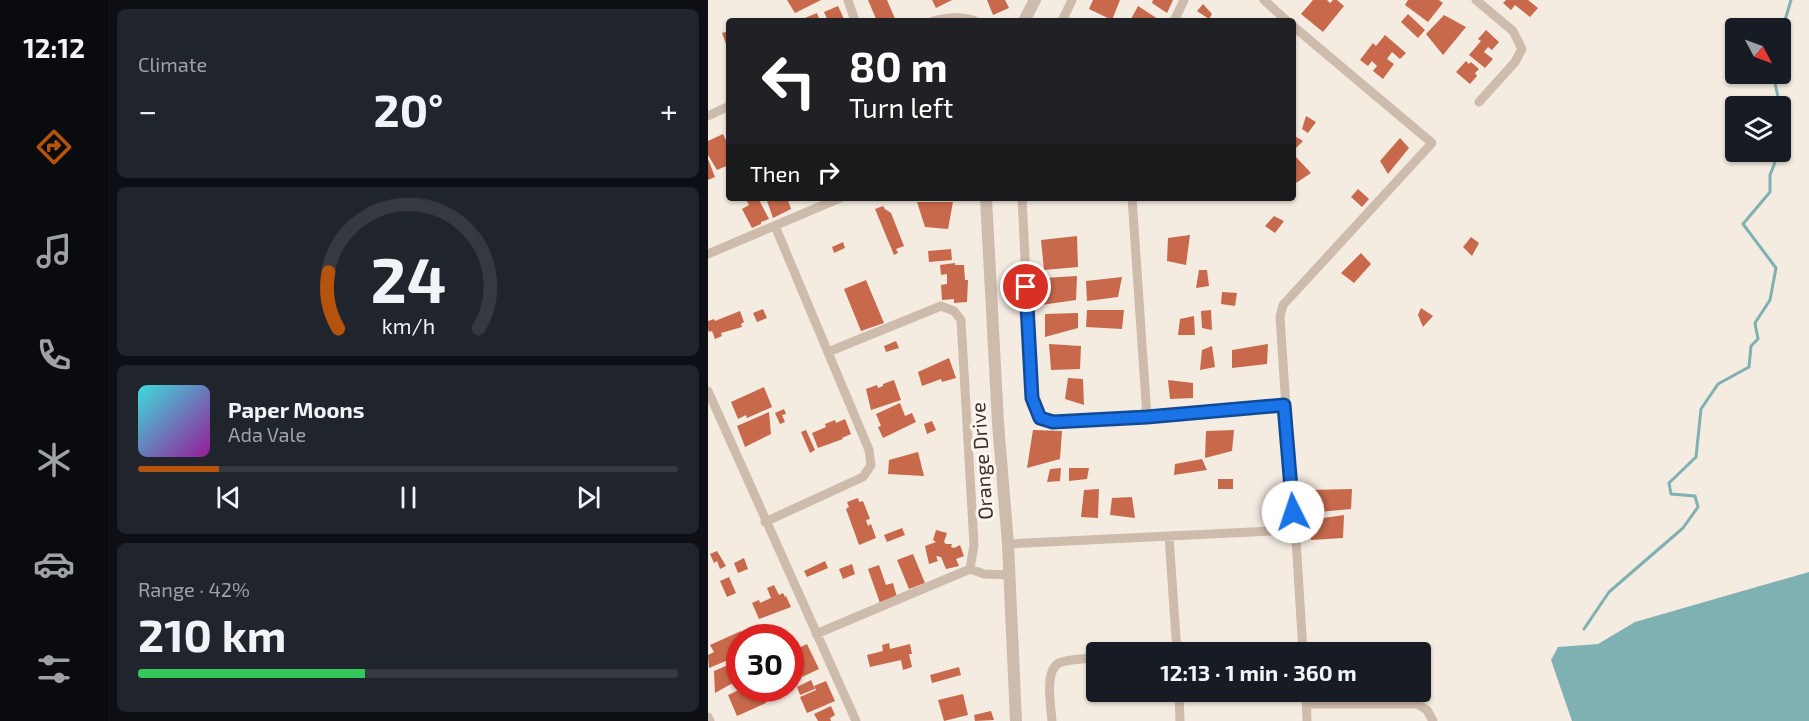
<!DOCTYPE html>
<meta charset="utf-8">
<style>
:root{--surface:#171b24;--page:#20242c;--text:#f1f3f6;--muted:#9ea1a6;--line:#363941;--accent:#b45309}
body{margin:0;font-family:"Exo 2",sans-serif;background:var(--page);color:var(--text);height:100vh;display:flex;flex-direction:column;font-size:22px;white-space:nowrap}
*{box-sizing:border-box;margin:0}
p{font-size:20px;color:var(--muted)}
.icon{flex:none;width:33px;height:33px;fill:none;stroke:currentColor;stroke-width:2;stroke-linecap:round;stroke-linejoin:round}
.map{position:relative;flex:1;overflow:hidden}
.sheet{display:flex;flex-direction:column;gap:9px;padding:9px;background:#0d0f14;width:600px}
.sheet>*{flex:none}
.banner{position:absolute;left:18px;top:18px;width:570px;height:183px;border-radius:6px;box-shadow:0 2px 4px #0004;background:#202124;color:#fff;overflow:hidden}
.needle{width:39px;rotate:131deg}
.controls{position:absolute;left:1017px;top:18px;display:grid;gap:12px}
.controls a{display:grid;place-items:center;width:66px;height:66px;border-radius:6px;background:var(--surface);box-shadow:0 2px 4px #0004;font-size:30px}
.speed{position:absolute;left:18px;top:624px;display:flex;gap:12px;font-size:30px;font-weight:700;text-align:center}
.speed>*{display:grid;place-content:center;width:78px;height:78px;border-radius:50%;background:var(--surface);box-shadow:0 2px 4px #0004;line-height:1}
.speed .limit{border:9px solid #d22;background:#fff;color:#111}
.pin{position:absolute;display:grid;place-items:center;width:51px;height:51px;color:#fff;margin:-26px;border:3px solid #fff;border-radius:50%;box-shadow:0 2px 6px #0007}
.me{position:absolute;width:66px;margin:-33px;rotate:356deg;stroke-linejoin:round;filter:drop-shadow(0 0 4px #0008)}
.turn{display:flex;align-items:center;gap:21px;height:126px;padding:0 24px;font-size:27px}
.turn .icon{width:78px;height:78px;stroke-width:2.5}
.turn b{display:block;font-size:42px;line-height:51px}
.then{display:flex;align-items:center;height:57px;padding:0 24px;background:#0003;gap:12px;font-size:22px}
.big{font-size:45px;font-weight:700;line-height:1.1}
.sheet .card{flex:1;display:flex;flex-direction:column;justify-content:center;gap:9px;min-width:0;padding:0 21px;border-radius:9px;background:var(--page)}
.sheet .dial{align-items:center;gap:0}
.dial svg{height:156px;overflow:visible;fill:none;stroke:var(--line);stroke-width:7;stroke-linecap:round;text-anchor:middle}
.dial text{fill:var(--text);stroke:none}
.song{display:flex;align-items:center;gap:18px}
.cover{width:72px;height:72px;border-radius:9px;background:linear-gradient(135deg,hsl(180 70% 55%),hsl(300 70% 35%))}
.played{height:6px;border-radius:3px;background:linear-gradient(90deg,var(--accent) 15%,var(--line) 15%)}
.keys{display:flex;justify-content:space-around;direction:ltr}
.heat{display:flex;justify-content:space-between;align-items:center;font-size:33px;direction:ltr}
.charge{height:9px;border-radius:4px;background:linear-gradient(90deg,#34c759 42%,var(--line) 0)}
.trip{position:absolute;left:378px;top:642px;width:345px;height:60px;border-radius:6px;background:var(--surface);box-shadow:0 2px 4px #0004;font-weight:700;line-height:60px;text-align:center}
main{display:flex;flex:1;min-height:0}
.tab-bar{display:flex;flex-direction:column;width:108px;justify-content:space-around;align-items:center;background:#090b0e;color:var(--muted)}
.tab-bar .icon{width:42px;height:42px}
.tab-bar .selected{color:var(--accent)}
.tab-bar b{font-size:27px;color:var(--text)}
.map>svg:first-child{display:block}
.water{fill:#7fb0b2}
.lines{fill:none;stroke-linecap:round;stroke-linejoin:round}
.stream{stroke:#7fb0b2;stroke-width:3}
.building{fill:#c8694b}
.minor{stroke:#cdbbac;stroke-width:9}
.tertiary{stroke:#cdbbac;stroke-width:12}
.route-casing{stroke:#114b97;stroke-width:15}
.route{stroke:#1a73e8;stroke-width:10}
.labels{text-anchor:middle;stroke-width:6;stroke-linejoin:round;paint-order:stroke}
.street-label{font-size:20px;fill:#3b302b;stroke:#fbf5ee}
</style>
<main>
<nav class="tab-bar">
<b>12:12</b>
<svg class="icon selected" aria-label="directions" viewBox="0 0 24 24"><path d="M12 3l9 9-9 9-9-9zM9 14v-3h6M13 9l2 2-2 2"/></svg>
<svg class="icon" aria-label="music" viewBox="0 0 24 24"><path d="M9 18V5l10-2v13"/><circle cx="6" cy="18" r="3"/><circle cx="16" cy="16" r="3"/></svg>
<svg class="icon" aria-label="phone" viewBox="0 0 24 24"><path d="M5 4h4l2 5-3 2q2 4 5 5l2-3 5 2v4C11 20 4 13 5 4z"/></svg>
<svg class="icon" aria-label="climate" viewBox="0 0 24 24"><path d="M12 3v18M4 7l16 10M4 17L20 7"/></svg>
<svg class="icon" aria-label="car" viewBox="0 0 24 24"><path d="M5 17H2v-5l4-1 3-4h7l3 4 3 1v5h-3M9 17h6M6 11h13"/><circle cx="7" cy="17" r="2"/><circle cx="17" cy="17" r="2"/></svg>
<svg class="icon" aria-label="filters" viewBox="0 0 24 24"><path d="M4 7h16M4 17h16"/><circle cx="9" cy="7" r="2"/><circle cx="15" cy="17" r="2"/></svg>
</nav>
<section class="sheet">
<div class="card"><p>Climate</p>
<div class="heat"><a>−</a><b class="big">20°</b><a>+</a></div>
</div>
<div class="card dial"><svg viewBox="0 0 100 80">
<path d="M14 69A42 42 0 1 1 86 69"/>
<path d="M14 69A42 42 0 0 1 9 40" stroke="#b45309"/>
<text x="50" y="56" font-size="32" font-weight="700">24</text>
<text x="50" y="72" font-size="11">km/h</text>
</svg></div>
<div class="card">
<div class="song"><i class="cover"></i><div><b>Paper Moons</b><p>Ada Vale</p></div></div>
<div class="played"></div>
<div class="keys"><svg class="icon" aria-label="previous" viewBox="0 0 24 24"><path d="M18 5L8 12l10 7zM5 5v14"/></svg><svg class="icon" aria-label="pause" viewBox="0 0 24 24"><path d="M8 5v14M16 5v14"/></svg><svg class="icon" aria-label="next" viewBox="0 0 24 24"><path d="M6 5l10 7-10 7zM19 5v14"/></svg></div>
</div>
<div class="card"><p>Range · 42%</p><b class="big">210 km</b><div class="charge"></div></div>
</section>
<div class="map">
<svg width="1101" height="721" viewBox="0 0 1101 721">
<rect width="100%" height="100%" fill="#f4ebe1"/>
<path class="water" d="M1101,572V721H864L843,660L850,647L890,644L927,622Z"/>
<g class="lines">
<path class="stream" d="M1072,37L1083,0
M1065,74L1072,106
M1072,110L1078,135L1072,148
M876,629L901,592L975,528L990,507L987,496L963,494L961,483L988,457L993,409L1010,384L1041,367L1043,346L1050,339L1047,323L1062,300L1068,268L1035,224L1062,192V175L1071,152"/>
</g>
<path class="building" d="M79,0H113L87,13Z
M160,0H179L188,21H169Z
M224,0H244L228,8Z
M279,0H297L301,8L285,15Z
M385,0H412L404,20L381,9Z
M445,0H465L459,13L444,3Z
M605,0H619L622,3L625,0H629L636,6L615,32L593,14Z
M700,0H731L735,3L720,22L697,5Z
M798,0H820L830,8L822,17L807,5L803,10L795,3Z
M495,4L504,14L501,19L489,11Z
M130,6L137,21H120L116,12Z
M430,6L453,21H422Z
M109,13L112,21H99L97,18Z
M700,14L717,30L710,38L693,22Z
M736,15L758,27L735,55L718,34Z
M778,30L791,42L784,50L780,47L776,52L785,59L777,68L761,55L773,41L770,39Z
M21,31V43L18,44L14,33Z
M677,35L698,53L692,59L684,52L679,59L686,64L675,79L665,71L669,66L664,61L660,66L652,60L665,43L668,46Z
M758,61L761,64L763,62L771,69L767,73L769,76L762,84L748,72Z
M598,116L608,122L600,133L594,129Z
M15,134L21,147V165L9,170L0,155V141Z
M585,135L595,141L585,151Z
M692,138L701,148L680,174L672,161Z
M587,156L603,173L585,185V159Z
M0,159L7,177L0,180Z
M650,189L661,199L654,207L643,197Z
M37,198H50L61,219L53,222V224L44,228L34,209L41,205Z
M58,198H73L75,201L80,200L83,209L65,218Z
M209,202H245L240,229L217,227Z
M175,206L177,209L183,213L196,246L188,249L190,253L186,255L167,209Z
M566,216L576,221L567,233L557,226Z
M482,235L478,265L459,261L460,238Z
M369,236L370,267L336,270L333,240Z
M763,237L771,243L764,256L755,247Z
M135,242L137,248L126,253L124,247Z
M243,249L244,260L221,262L220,251Z
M653,253L663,264L646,283L633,273Z
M247,263V265H256L257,280H260L259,302L246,303V299L234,300L233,285L239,284V274L233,275L232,265Z
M491,270H499L501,286L488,288Z
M369,276L368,300L333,305L335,278Z
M414,277L410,297L379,301L378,281Z
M158,280L176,323L153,331L136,289Z
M514,292L529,293L527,306L513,304Z
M713,308L725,316L715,327L710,315Z
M55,309L59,318L49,322L45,313Z
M379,310H416L414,329L378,327Z
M503,310L504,330L494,328L493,311Z
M32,311L36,322L33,324L34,327L13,333L14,336L7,339L4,331L1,332L0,329V321L6,319L7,321Z
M370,313V328L337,337V314Z
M486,316L487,335H470L472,319Z
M188,341L191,348L178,352L176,346Z
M341,344L373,346L372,369L343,370Z
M560,344L559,364L524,368V350Z
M504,346L507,367L492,370L494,350Z
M241,358L248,378L234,382L233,379L214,386L210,372Z
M360,378L375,379L376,405L357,399Z
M186,380L193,400L163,410L158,389L169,385L170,388L175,386V384Z
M460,380L485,383V398L462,399Z
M56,387L64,407L39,418L38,415L30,419L23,402Z
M192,403L197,416L204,413L208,422L175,438L170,427L173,426L168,414Z
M76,409L78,414L74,415L77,422L72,424L67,413Z
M61,412L63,434L37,447L29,426Z
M137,419L143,434L134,438L135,439L110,448L104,433L118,427L117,424L127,420L128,423Z
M224,421L228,430L219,434L216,424Z
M98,430L107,450L102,453L93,432Z
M325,430L354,431L352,459L319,468Z
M526,430L524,451L497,458L498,431Z
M210,452L216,476L180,474L181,460Z
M494,459L499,470L466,475L467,464Z
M353,468L352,481L339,482L342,469Z
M361,468H381L379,479L361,481Z
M510,479H525V489H510Z
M391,489L390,518L373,517L376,490Z
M644,489L643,509L601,513L602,490Z
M424,497L427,518L402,515L404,498Z
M150,498L151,502L155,501L162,519L158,520L160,526L163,524L168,538L151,545L138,509L141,507L139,502Z
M636,515L635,538L603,540L602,520Z
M194,528L197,535L179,542L176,535Z
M228,530L239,533L236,542L238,544H244L243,547L246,548L252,545L256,556L248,559L251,566L238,569L233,557L228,556L230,561L221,564L217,546L228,542L225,540Z
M9,551L18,566L12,569L9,561L6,563L2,554Z
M205,554L217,583L201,589L189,560Z
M36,558L40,569L30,573L26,563Z
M117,561L120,568L99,577L96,571Z
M144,564L147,574L135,579L131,569Z
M171,565L178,585L185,583L189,597L172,603L160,569Z
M21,577L28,593L19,597L12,581Z
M66,585L71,595L75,593L77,597L78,596L83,607L51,619L44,603L51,600L52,603L63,598L59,588Z
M33,631L36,638H32V641L28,642L32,655L1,668L0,655L6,652L2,645Z
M181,643L182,649L202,644L204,654H201L204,667L195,670L193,660L162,667L159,655L175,651L174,645Z
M99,644L111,669L94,677L82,652Z
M82,659L91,677L82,681Z
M32,660V679L7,693L6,671Z
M251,667L253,675L224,683L222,675Z
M103,680L107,689L92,695L89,687Z
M118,681L127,701L99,713L92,697L108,690L106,686Z
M41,688H52L58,703L29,716L20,695L33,689L35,694L42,691Z
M255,694L260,715L236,721L230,700Z
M123,706L127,715L122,718L123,721H110L106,714Z
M283,711L286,720L267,721L266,715Z"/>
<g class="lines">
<path class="minor" d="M140,0L147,21
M556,0L579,21
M768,0L805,31L814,49L807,62L771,102
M225,21C240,17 252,16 267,21
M354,21L364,0
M466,21L476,0
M0,116L21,106
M314,198L324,398L332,419L345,422L439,417L576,405
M424,198L439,417
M0,254L132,198
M0,391L148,721
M57,522L155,477L163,465L161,450L67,226
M579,525L588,539L595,652
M461,537L469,652
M300,544L566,531L579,525L585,512L572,317L575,305L724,143L585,26
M262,569L276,574L300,575
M108,634L262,569L266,545L253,320L246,311L233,306L120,352
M430,652L469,648
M471,692L472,721
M598,692L599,721
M599,704H709L719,710L725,721
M0,717L2,721
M344,721C343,706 336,671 351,663C361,659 377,659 388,658"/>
<path class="tertiary" d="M316,21L327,0
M278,198L290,423L300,544L308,721"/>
</g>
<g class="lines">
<g class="route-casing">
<path id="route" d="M318,287L324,398L332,418L345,422L439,417L576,405L585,512"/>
</g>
<use href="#route" class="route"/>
</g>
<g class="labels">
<g class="street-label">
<text transform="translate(274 461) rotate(-94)" y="7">Orange Drive</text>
</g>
</g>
</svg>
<div class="controls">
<a><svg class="needle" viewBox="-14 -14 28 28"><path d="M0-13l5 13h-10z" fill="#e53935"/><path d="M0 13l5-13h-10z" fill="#9ea1a6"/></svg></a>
<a><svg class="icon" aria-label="layers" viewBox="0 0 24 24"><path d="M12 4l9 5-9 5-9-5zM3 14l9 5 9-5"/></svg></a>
</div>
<div class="speed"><div class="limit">30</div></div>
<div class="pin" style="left:318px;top:287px;background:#d93025"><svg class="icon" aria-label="arrive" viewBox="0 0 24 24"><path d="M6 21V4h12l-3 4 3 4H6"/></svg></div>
<svg class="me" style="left:585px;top:512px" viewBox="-20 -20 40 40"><circle r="19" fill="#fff"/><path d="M0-13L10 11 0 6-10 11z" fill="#1a73e8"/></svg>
<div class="trip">12:13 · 1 min · 360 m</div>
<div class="banner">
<div class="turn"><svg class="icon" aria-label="left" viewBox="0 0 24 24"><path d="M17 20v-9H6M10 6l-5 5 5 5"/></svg><div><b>80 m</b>Turn left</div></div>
<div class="then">Then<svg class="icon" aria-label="right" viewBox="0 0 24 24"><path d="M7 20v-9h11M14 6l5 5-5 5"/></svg></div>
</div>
</div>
</main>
